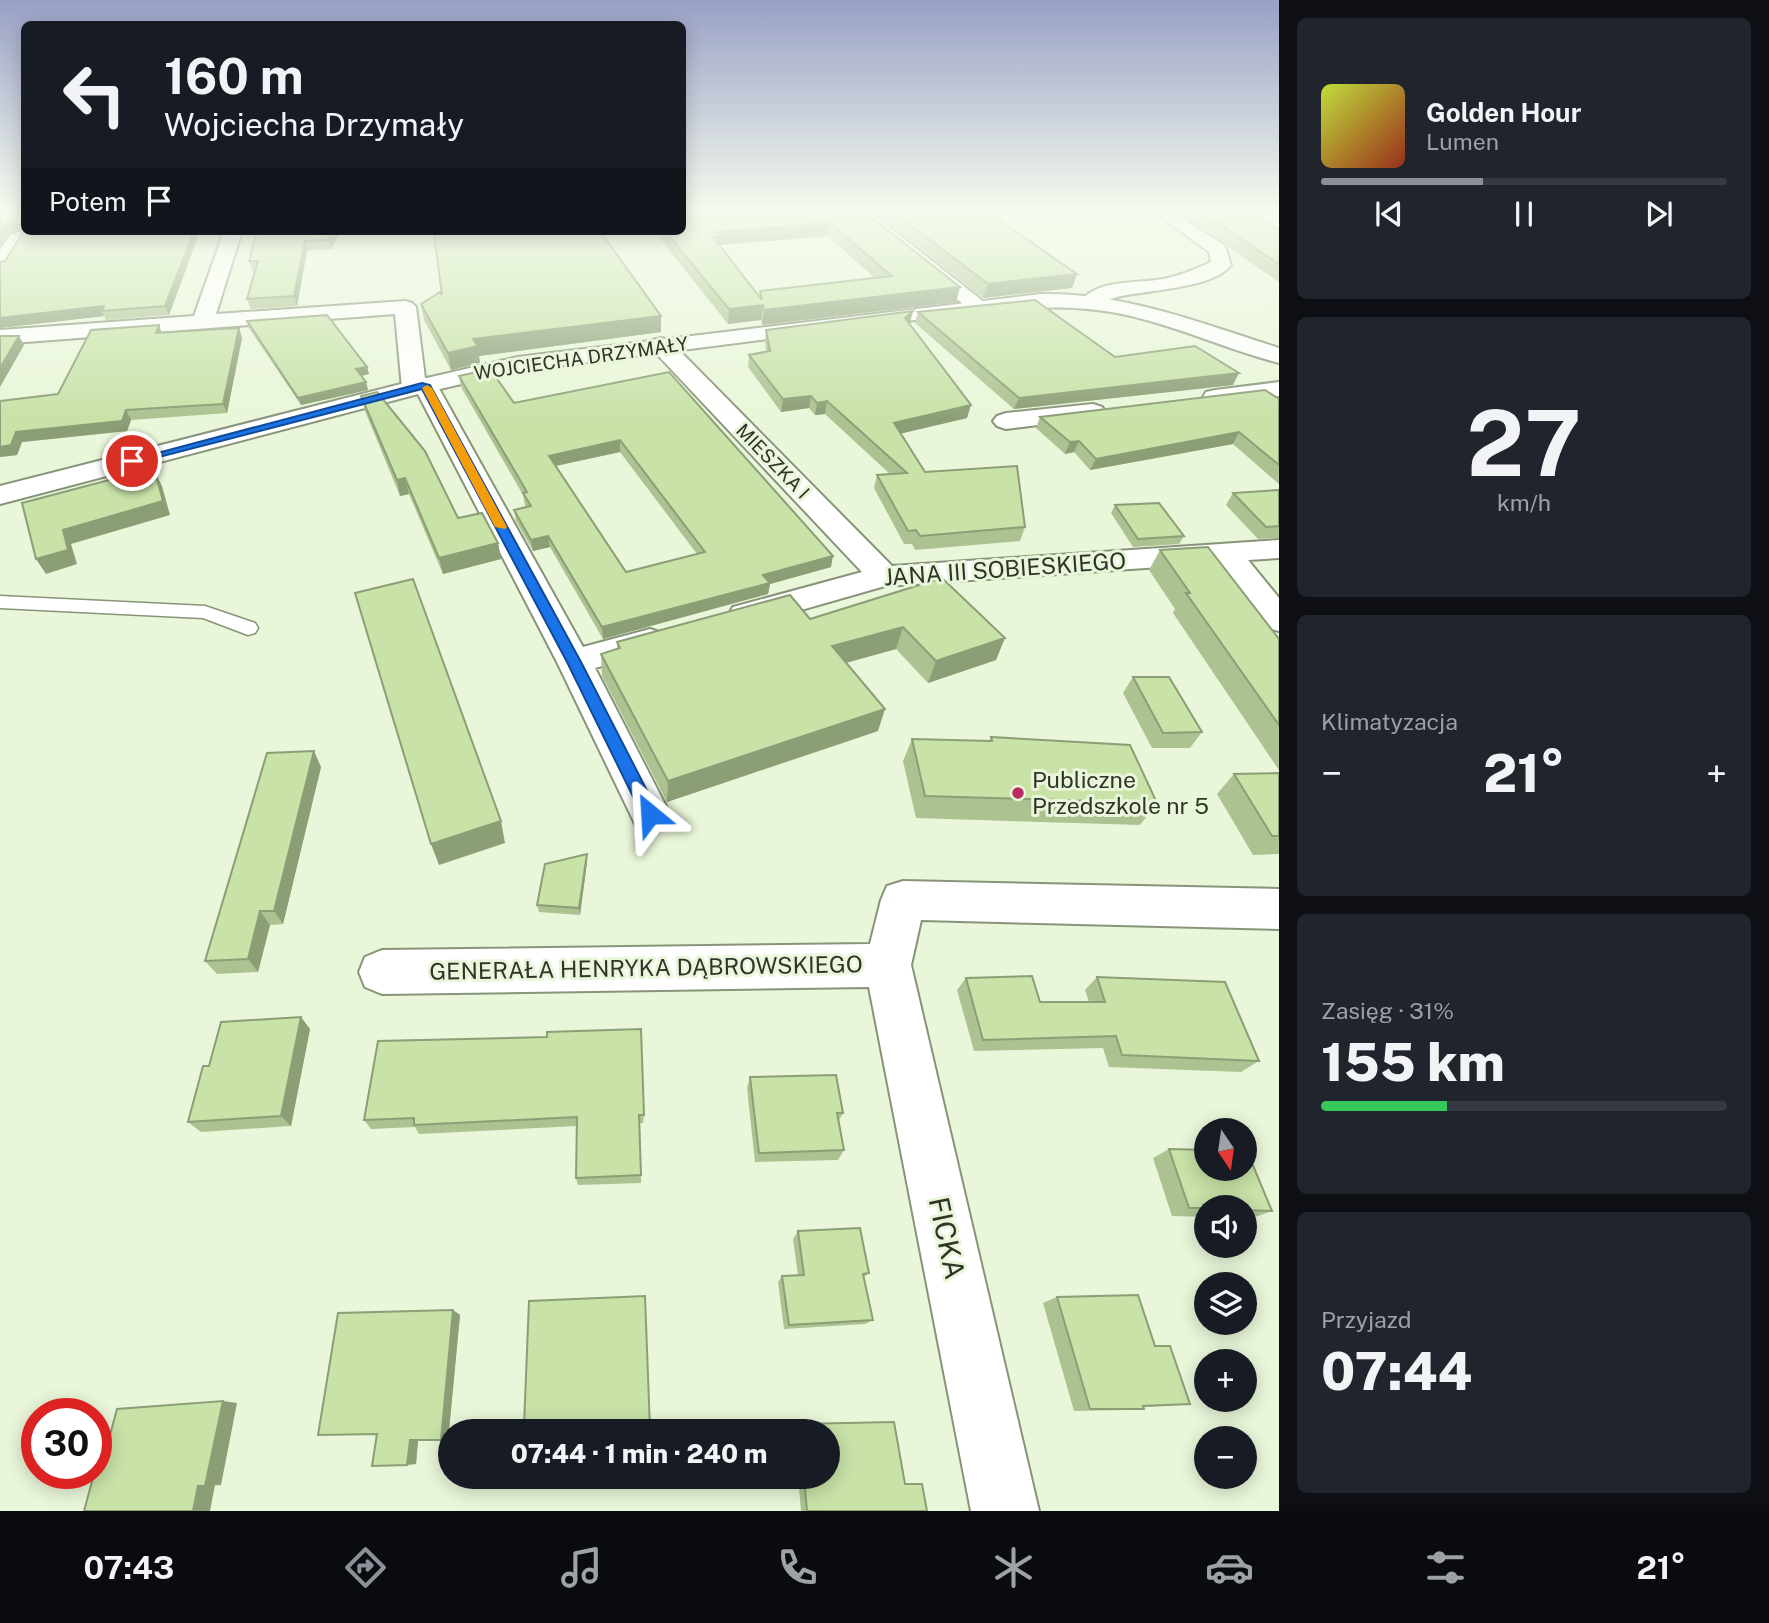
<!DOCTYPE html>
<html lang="pl">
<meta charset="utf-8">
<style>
:root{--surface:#171b24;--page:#20242c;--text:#f1f3f6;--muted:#9ea1a6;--line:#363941;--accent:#8c9099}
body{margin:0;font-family:"Public Sans",sans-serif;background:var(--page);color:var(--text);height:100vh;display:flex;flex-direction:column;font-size:26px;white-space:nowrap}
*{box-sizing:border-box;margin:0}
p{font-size:23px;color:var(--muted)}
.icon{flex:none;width:38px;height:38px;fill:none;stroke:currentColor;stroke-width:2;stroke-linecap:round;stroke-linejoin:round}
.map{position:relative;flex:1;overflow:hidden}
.side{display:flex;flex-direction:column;gap:18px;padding:18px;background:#0d0f14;width:490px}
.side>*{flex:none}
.banner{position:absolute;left:21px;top:21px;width:665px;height:214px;border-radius:10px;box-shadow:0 4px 18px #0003;background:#171b24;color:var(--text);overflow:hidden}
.needle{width:46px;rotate:167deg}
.fabs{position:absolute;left:1194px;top:1118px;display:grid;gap:14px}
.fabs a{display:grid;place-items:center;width:63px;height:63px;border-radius:50%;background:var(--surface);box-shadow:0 4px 18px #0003;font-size:35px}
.speed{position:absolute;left:21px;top:1398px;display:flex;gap:14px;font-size:35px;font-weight:700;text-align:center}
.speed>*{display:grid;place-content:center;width:91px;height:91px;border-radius:50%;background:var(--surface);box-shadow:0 4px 18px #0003;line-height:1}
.speed .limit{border:10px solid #d22;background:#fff;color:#111}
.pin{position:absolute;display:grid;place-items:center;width:60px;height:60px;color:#fff;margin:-30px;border:4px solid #fff;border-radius:50%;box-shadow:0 2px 7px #0007}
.me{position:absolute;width:77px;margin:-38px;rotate:333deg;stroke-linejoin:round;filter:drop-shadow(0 0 5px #0008)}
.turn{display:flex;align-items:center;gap:24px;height:147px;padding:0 28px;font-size:32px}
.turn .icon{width:91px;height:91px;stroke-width:2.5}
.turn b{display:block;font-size:49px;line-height:60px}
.then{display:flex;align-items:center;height:66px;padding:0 28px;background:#0003;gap:14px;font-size:26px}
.big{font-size:52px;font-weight:800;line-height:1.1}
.side .tile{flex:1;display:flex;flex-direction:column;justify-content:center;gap:10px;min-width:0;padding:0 24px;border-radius:10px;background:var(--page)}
.side .dial{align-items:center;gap:0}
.dial b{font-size:91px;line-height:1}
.song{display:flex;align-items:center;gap:21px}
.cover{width:84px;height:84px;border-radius:10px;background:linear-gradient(135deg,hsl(70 70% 55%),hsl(10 70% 35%))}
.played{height:7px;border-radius:4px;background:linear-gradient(90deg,var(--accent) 40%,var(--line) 40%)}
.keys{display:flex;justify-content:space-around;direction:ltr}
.heat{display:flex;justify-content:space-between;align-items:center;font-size:38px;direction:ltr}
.charge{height:10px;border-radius:5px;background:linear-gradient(90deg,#34c759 31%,var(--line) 0)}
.trip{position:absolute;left:438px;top:1419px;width:402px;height:70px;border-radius:35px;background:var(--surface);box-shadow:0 4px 18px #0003;font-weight:800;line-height:70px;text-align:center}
.menu{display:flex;height:112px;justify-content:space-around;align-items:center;background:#090b0e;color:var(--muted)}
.menu .icon{width:49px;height:49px}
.menu .current{color:var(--accent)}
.menu b{font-size:32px;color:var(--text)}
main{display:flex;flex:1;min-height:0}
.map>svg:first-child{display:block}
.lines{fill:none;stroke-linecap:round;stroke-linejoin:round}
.service-casing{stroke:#889479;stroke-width:3}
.minor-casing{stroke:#889479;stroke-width:4}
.tertiary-casing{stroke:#889479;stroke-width:4}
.service{fill:#fff;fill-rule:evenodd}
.minor{fill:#fff;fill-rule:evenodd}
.tertiary{fill:#fff;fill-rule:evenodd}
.wall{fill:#acc290;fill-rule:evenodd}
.shaded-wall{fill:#8c9e76}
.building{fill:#c8e2a8;stroke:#8c9e76;stroke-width:2;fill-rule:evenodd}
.route{fill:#1a73e8;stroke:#114b97;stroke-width:2}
.slow{fill:#f59e0b}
.poi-dot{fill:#b92c61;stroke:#e9f6d9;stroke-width:2.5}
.labels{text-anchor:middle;stroke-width:6;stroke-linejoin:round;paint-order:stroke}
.far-street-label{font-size:19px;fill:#30352a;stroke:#e9f6d9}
.street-label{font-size:23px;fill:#30352a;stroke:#e9f6d9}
.poi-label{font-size:23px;fill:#30352a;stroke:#e9f6d9;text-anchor:start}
.near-street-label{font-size:28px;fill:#30352a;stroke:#e9f6d9}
</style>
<main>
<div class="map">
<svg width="1279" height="1511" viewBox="0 0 1279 1511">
<rect width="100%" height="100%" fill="#e9f6d9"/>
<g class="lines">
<g class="service-casing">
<path id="service" d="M0,596L205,606L255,623L258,628L255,633L248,635L203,618L0,608Z"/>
</g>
<g class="minor-casing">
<path id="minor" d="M848,209H866L984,302L988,306L984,310H970Z
M1150,209H1169L1225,246L1231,265C1213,289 1145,290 1117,297C1104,300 1097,311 1083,307L1079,303C1097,278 1137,284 1163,279C1179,276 1196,269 1211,262L1209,252Z
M224,231H242L216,314L405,301L412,303L416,307L425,378L434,380L437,385L583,647L650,629L662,633L667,641L662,649L595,668L670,814L664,826L650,831L636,826L557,662L418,394L405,393L402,388L395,314L0,344V330L194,316Z
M18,232L27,238L7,268L0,270V250L11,234Z
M661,338L669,340L892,566L1279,540V558L1248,560L1279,598V631L1267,628L1217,563L885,586L745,626L733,623L728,615L733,607L862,572L653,350L650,345L653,340Z
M1279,382V396L1215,404L1206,402L1203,397L1206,392L1215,390Z
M1093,404L1102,407L1106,412L1102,417L1006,429L997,426L993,421L997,416L1006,413Z
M903,881L1279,889V929L921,920L911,965L1039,1511H971L869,987L382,994L365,987L359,972L365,957L382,950L870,944L881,900L887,886Z"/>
</g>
<g class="tertiary-casing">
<path id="tertiary" d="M1040,294C1123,292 1201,323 1279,348V363C1229,350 1182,328 1131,316C1079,304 1030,307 977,312L518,371L418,394L0,504V486L405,383L518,357Z"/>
</g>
<use href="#service" class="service"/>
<use href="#minor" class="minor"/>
<use href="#tertiary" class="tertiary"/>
</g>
<path class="wall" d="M0,209H24V231H200L169,315L106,320L104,316L0,328V262L5,261L23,233L19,230L9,233L0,246Z
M861,209L956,302L762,325L761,320L728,324L654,231H682ZM828,236L875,278L760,291V297L719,245Z
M870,209H983L1077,274L1072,288L983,298Z
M1193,209H1245L1279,230V282L1188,219Z
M257,231H341L331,249L307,251L297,306L251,309L247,299L255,271H252L249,261Z
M460,231H600L661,316V332L479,356L480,363L451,370L424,320L421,304L442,295Z
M918,312L1233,385L1014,409L915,323Z
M247,321L367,367L369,374L361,376L366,382L368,390L301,405L249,328Z
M909,324L967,418L901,433L925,472L1025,527L1020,541L915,550L912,544H904L874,488L877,475L890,474L825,414L815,415L809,408L781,412L748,367L749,355L766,351L765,342L766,330Z
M239,328L242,338L227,413L131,420L127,431L22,442L17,455L0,457L58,394L162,333Z
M669,372L831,567L770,584L768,594L603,639L550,547L533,551L516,521L514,510L526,507L525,505L523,495L461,387L459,376L514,403ZM620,452L697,554L626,572L556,466Z
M361,396L458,518L498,543L501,559L443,574L409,494L400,496L365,411Z
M1279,399V484L1233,444L1090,470L1074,452L1065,454L1036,428L1040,417Z
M1279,490V538L1258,539L1226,505L1233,493Z
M1115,505L1184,536L1179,544L1133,547L1111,513Z
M1160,550L1279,639V770L1173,613L1175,609L1149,570Z
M942,578L996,660L928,683L896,649L846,663L878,731L667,802L602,676L601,654L617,649V642L810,619Z
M1133,677L1202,732L1190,748H1152L1123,693Z
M991,737L1157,803L1140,825L916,818L903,761L912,739L990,741Z
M321,767L283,924L270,925L258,972L217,974L205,961Z
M1279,773V854L1253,855L1217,794L1234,774Z
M587,854V862L580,915L539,912L537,905Z
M1097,977L1259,1061L1241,1072L1109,1067L1103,1048L974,1051L957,990L966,978L1040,1002H1089L1085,990Z
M310,1029L291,1126L201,1132L188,1122L209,1066Z
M378,1041L644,1115L643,1123H640L641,1183L578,1185L576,1178L577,1126L419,1134L415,1127L371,1129L364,1120Z
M750,1077L843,1113L839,1120L844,1150L838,1160L755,1162L747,1088Z
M1169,1149L1272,1211L1252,1218H1244V1208H1206V1217L1172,1216L1153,1158Z
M798,1231L869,1273L864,1277L873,1320L865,1324L784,1329L778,1282L782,1276L798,1275L793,1239Z
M1057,1297L1155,1346L1190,1404L1143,1407L1144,1409L1126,1410L1074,1411L1043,1303Z
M529,1301L650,1429V1430L580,1432V1425L528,1427L524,1426Z
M453,1310L460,1315L448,1441H418L416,1464L372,1466L376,1435H318Z
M894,1422L904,1483L922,1484L927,1511H801L798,1477H828V1432H793L792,1425L798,1424Z"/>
<path class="shaded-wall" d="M15,222L19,230L9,233L0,246V231L5,224Z
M830,223L828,236L719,245L713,237L715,232Z
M194,231H200L169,315L165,306Z
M333,231H341L331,249L328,240Z
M305,241L307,251L297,306L294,296Z
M1077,274L1072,288L983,298L988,284Z
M960,287L956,302L762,325L764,310Z
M763,305L761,320L728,324L729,309Z
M104,306L102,311L104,316L0,328V318Z
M913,311L910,323L902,330L905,318Z
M661,316V332L479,356L480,363L451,370L448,353L473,339Z
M159,325L162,334L156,333Z
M239,328L242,338L227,413L223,404Z
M19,336L24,345L0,387V368Z
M367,367L369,374L357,377L356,369Z
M1239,373L1233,385L1014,409L1019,398Z
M366,382L368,390L301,405L298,398Z
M811,396L809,408L781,412L783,399Z
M827,401L825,414L815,415L817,403Z
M971,405L967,418L891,436L894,423Z
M126,410L131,420L127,431L22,442L17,455L0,457V447L16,432Z
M1239,432L1233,444L1090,470L1096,459Z
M620,440V452L550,467L549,456Z
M1079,441L1074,452L1065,454L1070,442Z
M155,472L162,486L170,515L71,544L77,564L46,574L36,559L63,530Z
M405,478L409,494L400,496L397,480Z
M548,536L550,547L533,551L531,540Z
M498,543L501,559L443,574L439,558Z
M833,556L831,567L770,584L768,594L603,639L602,627L763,575Z
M903,627L896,649L827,668L832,646Z
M1005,638L996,660L928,683L936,661Z
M885,709L878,731L667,802L668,781Z
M314,751L321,767L283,924L274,911Z
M501,821L505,843L439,865L431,844Z
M587,854V862L580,915L579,908Z
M260,911L270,925L258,972L248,959Z
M301,1017L310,1029L291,1126L281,1116Z
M453,1310L460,1315L448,1441L441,1440Z
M223,1401L237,1403L221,1485L205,1486Z
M410,1440L418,1441L416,1464L407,1465Z
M215,1485L210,1511H193L198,1486Z"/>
<path class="building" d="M0,209H24V229L15,222L5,224L0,231Z
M682,209H861L960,287L764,310L763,305L729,309L665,231H682ZM830,223L892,276L760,291L762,300L713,237H720L715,232Z
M889,209H983L1077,274L988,284Z
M1196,209H1245L1279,230V264Z
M24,231H194L165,306L102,311L104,306L0,318V262L5,261Z
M257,231H333L328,240L305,241L294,296L247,299L258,261H249Z
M462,231H600L661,316L473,339L478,346L448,353L421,304L440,292L442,295L434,234Z
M1035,300L1115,357L1195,346L1239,373L1019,398L918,312Z
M913,311L905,318L971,405L894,423L925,472L1017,466L1025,527L920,536L916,530L908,531L877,475L907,473L827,401L817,403L811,396L783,399L749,355L770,351L766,330Z
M327,315L367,367L356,369L366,382L298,398L247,321Z
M159,325L156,333L239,328L223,404L126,410L122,421L16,432L11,445L0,447V401L58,394L91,330Z
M0,336H19L0,368Z
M490,369L514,403L669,372L833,556L763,575L770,583L602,627L548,536L531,540L514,510L531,506L523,493L527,492L459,376ZM620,440L705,552L626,572L549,456Z
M1265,390L1279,399V465L1239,432L1096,459L1079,441L1070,442L1040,417Z
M377,392L425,451L458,518L482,513L498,543L439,558L405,478L397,480L361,396Z
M155,472L163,501L63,530L68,550L36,559L22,503L128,475L129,478Z
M1279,490V526L1266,527L1233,493Z
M1159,503L1184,536L1138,539L1115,505Z
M1208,547L1279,639V725L1186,593H1190L1160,550Z
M942,578L1005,638L936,661L903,627L832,646L885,709L668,781L601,654L620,648L617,642L790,595L810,619Z
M413,579L501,821L431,844L355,593Z
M1133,677H1169L1202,732L1163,733Z
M991,737L1130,745L1157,803L925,796L912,739L992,741Z
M314,751L274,911H260L248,959L205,961L267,753Z
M1279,773V836H1272L1234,774Z
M587,854L579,908L537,905L545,864Z
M1032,976L1040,1002H1105L1097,977L1225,982L1259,1061L1122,1055L1116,1036L983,1040L966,978Z
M301,1017L281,1116L188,1122L203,1066H209L221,1022Z
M641,1029L644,1115H639L641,1175L576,1178L577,1117L414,1125V1118L364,1120L378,1041L547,1037V1032Z
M836,1075L843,1113H837L844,1150L759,1153L750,1077Z
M1169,1149L1206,1150V1169H1244V1151H1247L1272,1211L1244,1210V1208H1189Z
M860,1228L869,1273L863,1274L873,1320L789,1325L782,1276L804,1275L798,1231Z
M1138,1295L1155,1346H1170L1190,1404L1143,1406L1144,1409H1090L1057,1297Z
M645,1296L650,1429L580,1432V1423L524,1426L529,1301Z
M453,1310L441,1440H410L407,1465L372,1466L377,1434L318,1435L338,1313Z
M223,1401L205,1486H198L193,1511H84L94,1474H96L97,1461H103L117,1409Z
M894,1422L905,1484H922L927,1511H807L804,1477H828V1432H799L798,1424Z"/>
<linearGradient id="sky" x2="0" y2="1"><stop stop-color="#99a0c5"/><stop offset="0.5" stop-color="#f5fbee"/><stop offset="1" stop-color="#f5fbee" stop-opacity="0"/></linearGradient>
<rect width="1279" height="420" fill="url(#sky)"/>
<path class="route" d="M422,383L430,385L581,662L659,814L656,819H644L567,662L422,389L132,464L127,461Z"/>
<path class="slow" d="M427,385L432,388L507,527L505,529L495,527L422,388Z"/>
<circle class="poi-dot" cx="1018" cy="793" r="7"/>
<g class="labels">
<g class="far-street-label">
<text transform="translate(581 358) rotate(-8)" y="7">WOJCIECHA DRZYMAŁY</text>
<text transform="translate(773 461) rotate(46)" y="7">MIESZKA I</text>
</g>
<g class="street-label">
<text transform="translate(1005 569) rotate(-4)" y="8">JANA III SOBIESKIEGO</text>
<text transform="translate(646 968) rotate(-1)" y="8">GENERAŁA HENRYKA DĄBROWSKIEGO</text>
</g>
<g class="poi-label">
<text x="1032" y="788">Publiczne<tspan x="1032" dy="26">Przedszkole nr 5</tspan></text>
</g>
<g class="near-street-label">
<text transform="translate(947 1238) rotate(78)" y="10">FICKA</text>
</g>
</g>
</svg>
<div class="fabs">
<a><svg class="needle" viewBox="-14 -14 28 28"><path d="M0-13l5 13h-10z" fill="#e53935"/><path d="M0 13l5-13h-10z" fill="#9ea1a6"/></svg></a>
<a><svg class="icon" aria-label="sound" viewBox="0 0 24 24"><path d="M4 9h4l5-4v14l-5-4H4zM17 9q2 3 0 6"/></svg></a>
<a><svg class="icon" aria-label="layers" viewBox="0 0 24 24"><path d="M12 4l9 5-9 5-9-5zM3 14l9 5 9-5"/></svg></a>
<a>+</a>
<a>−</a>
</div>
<div class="speed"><div class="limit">30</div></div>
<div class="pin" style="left:132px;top:461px;background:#d93025"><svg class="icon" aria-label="arrive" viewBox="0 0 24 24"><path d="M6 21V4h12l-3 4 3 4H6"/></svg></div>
<svg class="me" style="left:650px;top:814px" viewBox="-20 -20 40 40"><path d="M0-17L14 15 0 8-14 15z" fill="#1a73e8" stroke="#fff" stroke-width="4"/></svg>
<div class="trip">07:44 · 1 min · 240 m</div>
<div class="banner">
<div class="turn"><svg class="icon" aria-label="left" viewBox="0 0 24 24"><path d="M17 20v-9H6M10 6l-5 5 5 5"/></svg><div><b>160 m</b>Wojciecha Drzymały</div></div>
<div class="then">Potem<svg class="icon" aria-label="arrive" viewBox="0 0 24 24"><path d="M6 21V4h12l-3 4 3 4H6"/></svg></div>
</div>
</div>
<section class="side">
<div class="tile">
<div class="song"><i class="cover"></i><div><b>Golden Hour</b><p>Lumen</p></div></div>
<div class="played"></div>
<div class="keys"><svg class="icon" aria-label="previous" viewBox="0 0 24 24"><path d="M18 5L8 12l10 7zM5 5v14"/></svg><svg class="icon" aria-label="pause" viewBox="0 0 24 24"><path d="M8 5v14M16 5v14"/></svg><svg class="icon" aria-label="next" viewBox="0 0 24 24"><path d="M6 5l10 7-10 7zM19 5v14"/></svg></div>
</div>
<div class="tile dial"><b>27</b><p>km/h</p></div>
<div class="tile"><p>Klimatyzacja</p>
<div class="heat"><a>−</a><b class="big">21°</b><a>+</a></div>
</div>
<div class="tile"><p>Zasięg · 31%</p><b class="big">155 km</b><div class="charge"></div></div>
<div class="tile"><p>Przyjazd</p><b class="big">07:44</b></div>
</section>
</main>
<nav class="menu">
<b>07:43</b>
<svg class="icon current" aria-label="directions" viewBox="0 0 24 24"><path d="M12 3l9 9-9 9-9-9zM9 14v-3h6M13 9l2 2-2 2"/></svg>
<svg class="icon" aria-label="music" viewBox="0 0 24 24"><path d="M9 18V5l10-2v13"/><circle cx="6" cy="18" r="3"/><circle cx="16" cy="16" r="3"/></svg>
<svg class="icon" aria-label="phone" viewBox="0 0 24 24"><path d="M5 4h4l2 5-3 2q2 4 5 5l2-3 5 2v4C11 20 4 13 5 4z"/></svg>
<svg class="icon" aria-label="climate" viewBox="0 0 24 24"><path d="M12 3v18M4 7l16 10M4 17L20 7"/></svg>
<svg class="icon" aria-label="car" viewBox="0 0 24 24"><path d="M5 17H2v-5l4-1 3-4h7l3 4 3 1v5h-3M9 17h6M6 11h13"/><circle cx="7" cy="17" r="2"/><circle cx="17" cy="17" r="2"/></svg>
<svg class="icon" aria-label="filters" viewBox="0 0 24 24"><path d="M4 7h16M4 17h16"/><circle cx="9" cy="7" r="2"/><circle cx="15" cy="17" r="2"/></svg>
<b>21°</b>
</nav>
